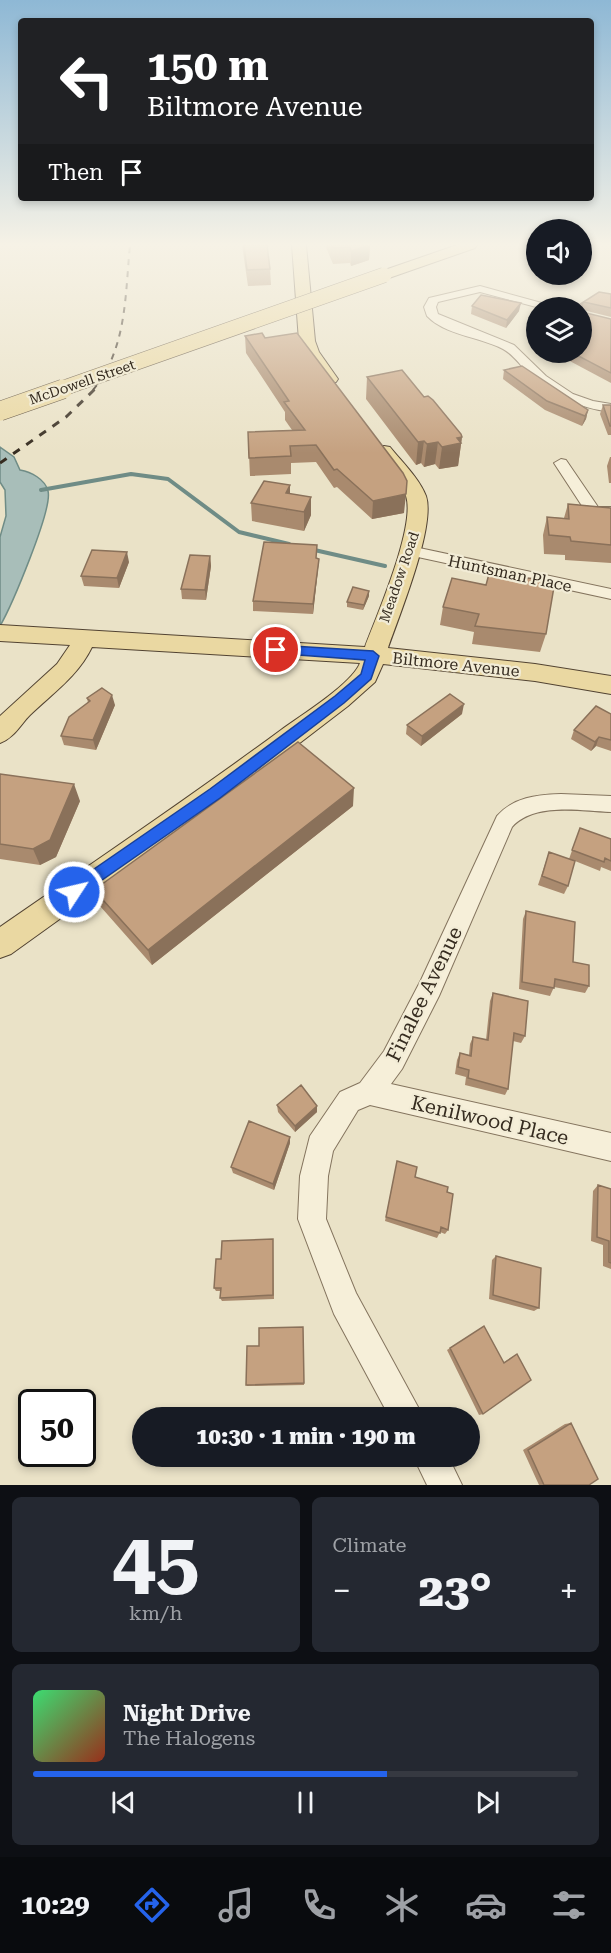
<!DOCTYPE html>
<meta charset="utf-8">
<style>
:root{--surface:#171b24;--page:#242831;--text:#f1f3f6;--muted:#9ea1a6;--line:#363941;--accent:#2563eb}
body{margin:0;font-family:"Roboto Serif",serif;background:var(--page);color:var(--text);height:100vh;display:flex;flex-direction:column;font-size:22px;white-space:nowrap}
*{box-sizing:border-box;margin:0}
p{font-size:20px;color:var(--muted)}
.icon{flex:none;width:33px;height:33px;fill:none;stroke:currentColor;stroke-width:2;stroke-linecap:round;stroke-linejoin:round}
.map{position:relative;height:1485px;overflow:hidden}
.details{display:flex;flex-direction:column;gap:12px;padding:12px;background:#0d0f14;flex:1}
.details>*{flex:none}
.hud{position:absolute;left:18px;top:18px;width:576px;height:183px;border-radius:6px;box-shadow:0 3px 9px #0003;background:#202124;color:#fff;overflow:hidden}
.buttons{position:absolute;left:526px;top:219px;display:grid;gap:12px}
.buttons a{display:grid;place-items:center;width:66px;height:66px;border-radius:50%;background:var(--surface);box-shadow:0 3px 9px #0003;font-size:30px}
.speed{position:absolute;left:18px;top:1389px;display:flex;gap:12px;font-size:30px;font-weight:700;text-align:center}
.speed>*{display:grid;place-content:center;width:78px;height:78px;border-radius:50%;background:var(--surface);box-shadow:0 3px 9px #0003;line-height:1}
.speed .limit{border:3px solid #111;border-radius:9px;background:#fff;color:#111}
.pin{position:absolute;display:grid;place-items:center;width:51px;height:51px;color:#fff;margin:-26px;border:3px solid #fff;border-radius:50%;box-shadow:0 2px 6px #0007}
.me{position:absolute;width:66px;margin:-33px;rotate:55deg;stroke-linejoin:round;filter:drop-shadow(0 0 4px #0008)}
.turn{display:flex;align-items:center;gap:21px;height:126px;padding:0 30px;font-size:27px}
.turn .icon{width:78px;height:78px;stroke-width:2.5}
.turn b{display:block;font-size:42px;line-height:51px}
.then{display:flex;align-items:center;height:57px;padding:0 30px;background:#0003;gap:12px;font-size:22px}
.big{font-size:45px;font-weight:800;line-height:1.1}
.details .widget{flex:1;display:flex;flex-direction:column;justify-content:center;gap:9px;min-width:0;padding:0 21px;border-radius:9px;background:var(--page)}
.details .dial{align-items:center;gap:0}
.dial b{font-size:78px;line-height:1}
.song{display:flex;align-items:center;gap:18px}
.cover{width:72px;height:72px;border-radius:9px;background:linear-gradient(135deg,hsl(140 70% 55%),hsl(10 70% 35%))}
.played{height:6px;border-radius:3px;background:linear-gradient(90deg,var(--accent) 65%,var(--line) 65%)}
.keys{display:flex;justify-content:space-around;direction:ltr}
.heat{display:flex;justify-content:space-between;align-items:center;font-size:33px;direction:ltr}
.details .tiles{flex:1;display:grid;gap:12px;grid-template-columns:1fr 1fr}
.widget:last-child{grid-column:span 2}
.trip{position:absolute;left:132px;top:1407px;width:348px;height:60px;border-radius:30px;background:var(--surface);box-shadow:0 3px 9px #0003;font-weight:800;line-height:60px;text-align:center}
.tab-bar{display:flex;height:96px;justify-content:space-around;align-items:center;background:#090b0e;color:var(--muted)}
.tab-bar .icon{width:42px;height:42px}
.tab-bar .selected{color:var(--accent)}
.tab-bar b{font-size:27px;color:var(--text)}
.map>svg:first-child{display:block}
.water{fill:#a8beb9;stroke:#6f8c86;stroke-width:1.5}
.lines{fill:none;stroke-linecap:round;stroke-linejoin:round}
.stream{stroke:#6f8c86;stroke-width:4}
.minor-casing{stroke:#84745e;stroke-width:2}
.major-casing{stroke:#524332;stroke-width:2}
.minor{fill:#f6efd9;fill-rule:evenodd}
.major{fill:#ead8a2;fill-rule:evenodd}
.rail-far1{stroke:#362c20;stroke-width:2;stroke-dasharray:6 6;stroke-linecap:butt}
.rail{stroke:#362c20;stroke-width:3;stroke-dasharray:8 8;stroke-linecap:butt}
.major-bridge-far1-casing{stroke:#524332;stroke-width:16;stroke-linecap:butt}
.major-bridge-casing{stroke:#524332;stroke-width:20;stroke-linecap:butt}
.major-bridge-far1{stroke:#ead8a2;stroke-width:15}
.major-bridge{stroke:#ead8a2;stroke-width:19}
.wall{fill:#a98a6e}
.shaded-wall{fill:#8a715a}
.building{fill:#c5a180;stroke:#8a715a;stroke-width:1.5}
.route{fill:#2563eb;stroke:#184099;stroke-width:1.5}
.labels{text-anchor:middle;stroke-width:4.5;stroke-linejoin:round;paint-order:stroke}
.far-street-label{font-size:14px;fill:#362c20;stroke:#f2ecd6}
.street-label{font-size:16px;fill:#362c20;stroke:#f2ecd6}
.near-street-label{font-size:20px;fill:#362c20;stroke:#f2ecd6}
</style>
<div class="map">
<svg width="611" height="1485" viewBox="0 0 611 1485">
<rect width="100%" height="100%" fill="#eae2c7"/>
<path class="water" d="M0,447L14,457L20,470C31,472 45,479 48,491C53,509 11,607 0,626V537L6,516L5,490L0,482Z"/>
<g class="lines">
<path class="stream" d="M41,490L131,474L168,479L239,532L289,544
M310,549L385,566"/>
<g class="minor-casing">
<path id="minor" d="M480,286L560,308H540L480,292L438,302L436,307L438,314L514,345L546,376L573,394L593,401L611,404V412C580,408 552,396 529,374C520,365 514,355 503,349C480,337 445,335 427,316L424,307L429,298Z
M561,459L566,460L598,507H611V517L588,515L554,463Z
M410,546L611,589V599L404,554L402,551Z
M561,794L611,796V812C580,811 535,802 512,827L439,996L402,1069L391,1084L611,1133V1161L370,1105L358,1110L333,1151L328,1176L326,1219L356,1293L424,1418H390L334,1314L298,1219L300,1176L310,1136L340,1092L360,1083L384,1051L421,980L497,816C514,797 536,795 561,794Z
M413,1456H448L462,1485H427Z"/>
</g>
<g class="major-casing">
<path id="major" d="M292,245H306L315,341L319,352L338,379L336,382H324L303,352L299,341Z
M457,245H477L475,248L389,278H379L377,275L379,272Z
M384,446L390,447C402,462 419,478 426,496C436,526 399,616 388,648L535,664L611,676V694L535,681L383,664L375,682L348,706L224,801L11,954L0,958V927C94,862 189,798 281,730C300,716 352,684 360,663L92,647C78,676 53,693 30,715C20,725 14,738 0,743V716L57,664L70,645L0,641V625L365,647C377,615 416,526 406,496C401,479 385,466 375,451L378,447Z"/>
</g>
<use href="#minor" class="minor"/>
<use href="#major" class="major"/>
<path class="rail-far1" d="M93,390C127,349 125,296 130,245"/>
<path class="rail" d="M0,463L66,417L95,389"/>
<g class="major-bridge-far1-casing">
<path id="major-bridge-far1" d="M58,390L384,275"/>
</g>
<g class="major-bridge-casing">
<path id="major-bridge" d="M0,411L63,389"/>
</g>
<use href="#major-bridge-far1" class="major-bridge-far1"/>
<use href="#major-bridge" class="major-bridge"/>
</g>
<path class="wall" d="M242,245H267L270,269L271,285L248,286Z
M325,245H370L369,260L351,266L350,263L333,264Z
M599,292L611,294V317L583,310L582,312L611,319V383L566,359L568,352H582L574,308Z
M472,306L519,311L506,328L471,314Z
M245,336L404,513L372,519L337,487L334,488L316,462L291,463V474L250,476L248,432L292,430L285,420V412L246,353Z
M504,370L588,410L586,419L582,426L545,410L503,379Z
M367,377L462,437L458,466L439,469L435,464L424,467L421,463L416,465L366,399Z
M603,405H611V435H608L600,414Z
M610,457H611V483H609L607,466Z
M290,485V494L311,515L304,531L252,521L251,503Z
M568,504L611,508V563L565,560V555L544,554L543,535L547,517L564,518Z
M210,556L211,566L206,600L182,599L181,589Z
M317,559H319L318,569L313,614L253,611V601Z
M129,562L119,588L84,586L81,576Z
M452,578L546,634L540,652L472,644L474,632L440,625L443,607Z
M369,596L363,610L347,607V602Z
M87,698L115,705L96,750L64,745L61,736L88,703Z
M462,714L421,746L406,734L407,725Z
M611,714V751L596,746L591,751L571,739L574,730Z
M0,774L80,801L56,857L40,865L0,859Z
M353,806L152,965L100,906L94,890Z
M580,828L611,839V871L601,867L600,871L575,861L568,886L564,894L538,885L549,852L569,859Z
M526,911L573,962L589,986L585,993L554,987L550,996L519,989L523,919Z
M493,993L525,1036L521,1043L513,1041L508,1089L505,1095L465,1085L466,1077L455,1074L457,1060L460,1053L469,1055L470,1044L473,1037L486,1040L490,1001Z
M277,1105L317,1112L295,1132L278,1112Z
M290,1143L274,1190L233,1173L231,1167Z
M397,1161L415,1177L447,1192L448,1230L445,1234L440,1232L437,1238L385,1221Z
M598,1185L611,1189V1269L603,1266V1245L591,1241L593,1191Z
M273,1243L274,1299L222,1301L220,1298L221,1291H216L214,1288L221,1259Z
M496,1256L539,1308L534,1311L489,1299L492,1260Z
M303,1327L304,1385L247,1386L246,1385Z
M450,1348L504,1362L517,1354L483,1414L479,1415L447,1350Z
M571,1423L589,1485H539L523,1450L565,1424Z"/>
<path class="shaded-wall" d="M369,245H370L369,260L351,266V251Z
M521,303L519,311L506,328L507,320Z
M588,410L586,419L582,426L585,416Z
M462,437L458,466L439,469L442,447L457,438Z
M424,441L421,463L416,465L418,442Z
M438,442L435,464L424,467L427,444Z
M290,485V503L286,511V493Z
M406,494L404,513L372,519L373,501Z
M311,497V515L304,531V512Z
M127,552L129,562L119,588L117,578Z
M210,556L211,566L206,600L205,590Z
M319,559L318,569L313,614V604Z
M369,591V596L363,610L364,605Z
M112,695L115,705L96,750L93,740Z
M464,704L462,714L421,746L422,736Z
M599,737L596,746L591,751L595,742Z
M74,784L80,801L56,857L40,865L33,849Z
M354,788L353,806L152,965L148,950Z
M317,1106V1112L295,1132V1126Z
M290,1137V1143L274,1190L273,1184Z"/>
<path class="building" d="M244,245H267L270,269L247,270Z
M332,245H369L351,251L350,247L333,248Z
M599,292L611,294V308L584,302L582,304V308H574Z
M481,295L521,303L507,320L472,306Z
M582,309V312L611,319V373L571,352H582Z
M262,333L265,338L297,333L403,473L407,481L406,494L373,501L337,469L334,470L316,445L290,446L291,456L249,458L248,432L305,430L284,402L289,401L245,336Z
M522,366L588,410L585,416L547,401L504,370Z
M402,370L424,397L428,396L433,400L461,434L462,437L457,438L461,443L442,447L438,442L427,444L424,441L418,442L367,377Z
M603,405H611V426H610Z
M264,481L290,485L286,493L311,497L304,512L251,503Z
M568,504L611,508V545L571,541L570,537L549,535L547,517L569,519Z
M264,542L317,545L316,558L319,559L313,604L253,601Z
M92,550L127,552L117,578L81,576Z
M190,555L210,556L205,590L181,589Z
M489,574L555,581L546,634L475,626L479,614L443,607L452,578L486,585Z
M353,587L369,591L364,605L347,602Z
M102,688L112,695L93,740L61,736L69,717L90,701L87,698Z
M450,694L464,704L422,736L407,725Z
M596,706L611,714V740L599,737L595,742L574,730Z
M298,742L354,788L148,950L94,890Z
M0,774L74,784L50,840L33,849L0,844Z
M580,828L611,839V861L605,858L604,862L572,850Z
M549,852L575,861L568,886L542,876Z
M526,911L575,922L573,962L589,965V986L555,979L554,988L522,982Z
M493,993L528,1001L525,1036L514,1033L508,1089L468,1078L469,1070L458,1067L460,1053L471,1056L473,1037L488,1040Z
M301,1085L317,1106L295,1126L277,1105Z
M249,1121L290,1137L273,1184L231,1167Z
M397,1161L417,1167L415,1177L448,1187L447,1192L453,1194L448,1230L441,1227L440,1233L386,1217Z
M598,1185L611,1189V1263L609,1262V1241L597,1237Z
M273,1239V1295L220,1298L221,1288H214L216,1259H221L222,1241Z
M496,1256L541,1268L539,1308L493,1295Z
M484,1326L504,1363L517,1354L531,1380L483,1414L450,1348Z
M303,1327L304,1383L246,1385L247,1346H259V1328Z
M571,1423L598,1479L589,1485H544L528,1450Z"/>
<linearGradient id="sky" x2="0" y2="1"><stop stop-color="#8eb8d5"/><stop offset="0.54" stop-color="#f6f2e6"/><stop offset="1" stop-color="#f6f2e6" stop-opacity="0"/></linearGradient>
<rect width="611" height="453" fill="url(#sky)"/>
<path class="route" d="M276,645L373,651L379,656L371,679L344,703L220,798L79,896L74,898L68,896L66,892L68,887L210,789L335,696L361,674L365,660L272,653L270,650L272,646Z"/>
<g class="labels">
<g class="far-street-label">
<text transform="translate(82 382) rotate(-19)" y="5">McDowell Street</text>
<text transform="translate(399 577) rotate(-71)" y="5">Meadow Road</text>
</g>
<g class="street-label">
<text transform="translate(510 573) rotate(12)" y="6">Huntsman Place</text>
<text transform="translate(456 664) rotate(6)" y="6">Biltmore Avenue</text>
</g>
<g class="near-street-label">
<text transform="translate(424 994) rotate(-64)" y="7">Finalee Avenue</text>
<text transform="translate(490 1120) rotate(13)" y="7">Kenilwood Place</text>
</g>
</g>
</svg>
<div class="buttons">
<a><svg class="icon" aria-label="sound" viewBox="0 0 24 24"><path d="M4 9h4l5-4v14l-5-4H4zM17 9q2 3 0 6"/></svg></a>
<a><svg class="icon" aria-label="layers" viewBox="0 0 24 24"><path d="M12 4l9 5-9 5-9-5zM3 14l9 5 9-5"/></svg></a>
</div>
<div class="speed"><div class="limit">50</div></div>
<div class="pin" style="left:276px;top:650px;background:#d93025"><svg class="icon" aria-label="arrive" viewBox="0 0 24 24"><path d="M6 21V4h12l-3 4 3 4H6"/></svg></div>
<svg class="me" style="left:74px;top:892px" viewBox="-20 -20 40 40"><circle r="17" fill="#2563eb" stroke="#fff" stroke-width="3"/><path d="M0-11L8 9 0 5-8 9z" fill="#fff"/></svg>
<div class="trip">10:30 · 1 min · 190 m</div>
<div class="hud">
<div class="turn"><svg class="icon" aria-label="left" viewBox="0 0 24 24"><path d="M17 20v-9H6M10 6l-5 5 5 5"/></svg><div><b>150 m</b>Biltmore Avenue</div></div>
<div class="then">Then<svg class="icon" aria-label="arrive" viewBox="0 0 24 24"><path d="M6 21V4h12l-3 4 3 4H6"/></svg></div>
</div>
</div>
<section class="details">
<div class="tiles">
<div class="widget dial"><b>45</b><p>km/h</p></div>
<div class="widget"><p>Climate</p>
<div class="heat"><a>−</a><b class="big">23°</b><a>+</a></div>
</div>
<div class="widget">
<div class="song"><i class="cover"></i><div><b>Night Drive</b><p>The Halogens</p></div></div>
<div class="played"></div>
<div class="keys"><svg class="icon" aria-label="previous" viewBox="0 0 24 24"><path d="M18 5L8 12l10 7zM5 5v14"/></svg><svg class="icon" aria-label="pause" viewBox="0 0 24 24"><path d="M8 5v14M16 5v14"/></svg><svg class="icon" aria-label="next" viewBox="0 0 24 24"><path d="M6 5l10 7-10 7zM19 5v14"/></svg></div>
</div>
</div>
</section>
<nav class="tab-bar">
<b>10:29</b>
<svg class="icon selected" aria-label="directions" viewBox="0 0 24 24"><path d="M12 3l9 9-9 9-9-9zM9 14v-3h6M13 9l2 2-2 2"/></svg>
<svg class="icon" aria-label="music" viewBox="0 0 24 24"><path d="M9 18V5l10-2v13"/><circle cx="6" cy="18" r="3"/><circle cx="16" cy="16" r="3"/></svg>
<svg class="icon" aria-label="phone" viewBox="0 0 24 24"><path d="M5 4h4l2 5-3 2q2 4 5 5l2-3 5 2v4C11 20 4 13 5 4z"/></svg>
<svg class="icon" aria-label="climate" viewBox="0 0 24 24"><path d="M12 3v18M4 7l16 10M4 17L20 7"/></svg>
<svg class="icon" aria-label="car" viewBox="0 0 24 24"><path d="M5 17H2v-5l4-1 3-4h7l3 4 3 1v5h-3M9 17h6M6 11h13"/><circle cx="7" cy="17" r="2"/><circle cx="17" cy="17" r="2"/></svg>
<svg class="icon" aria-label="filters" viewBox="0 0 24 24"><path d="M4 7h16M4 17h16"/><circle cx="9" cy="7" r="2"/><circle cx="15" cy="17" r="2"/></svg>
</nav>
